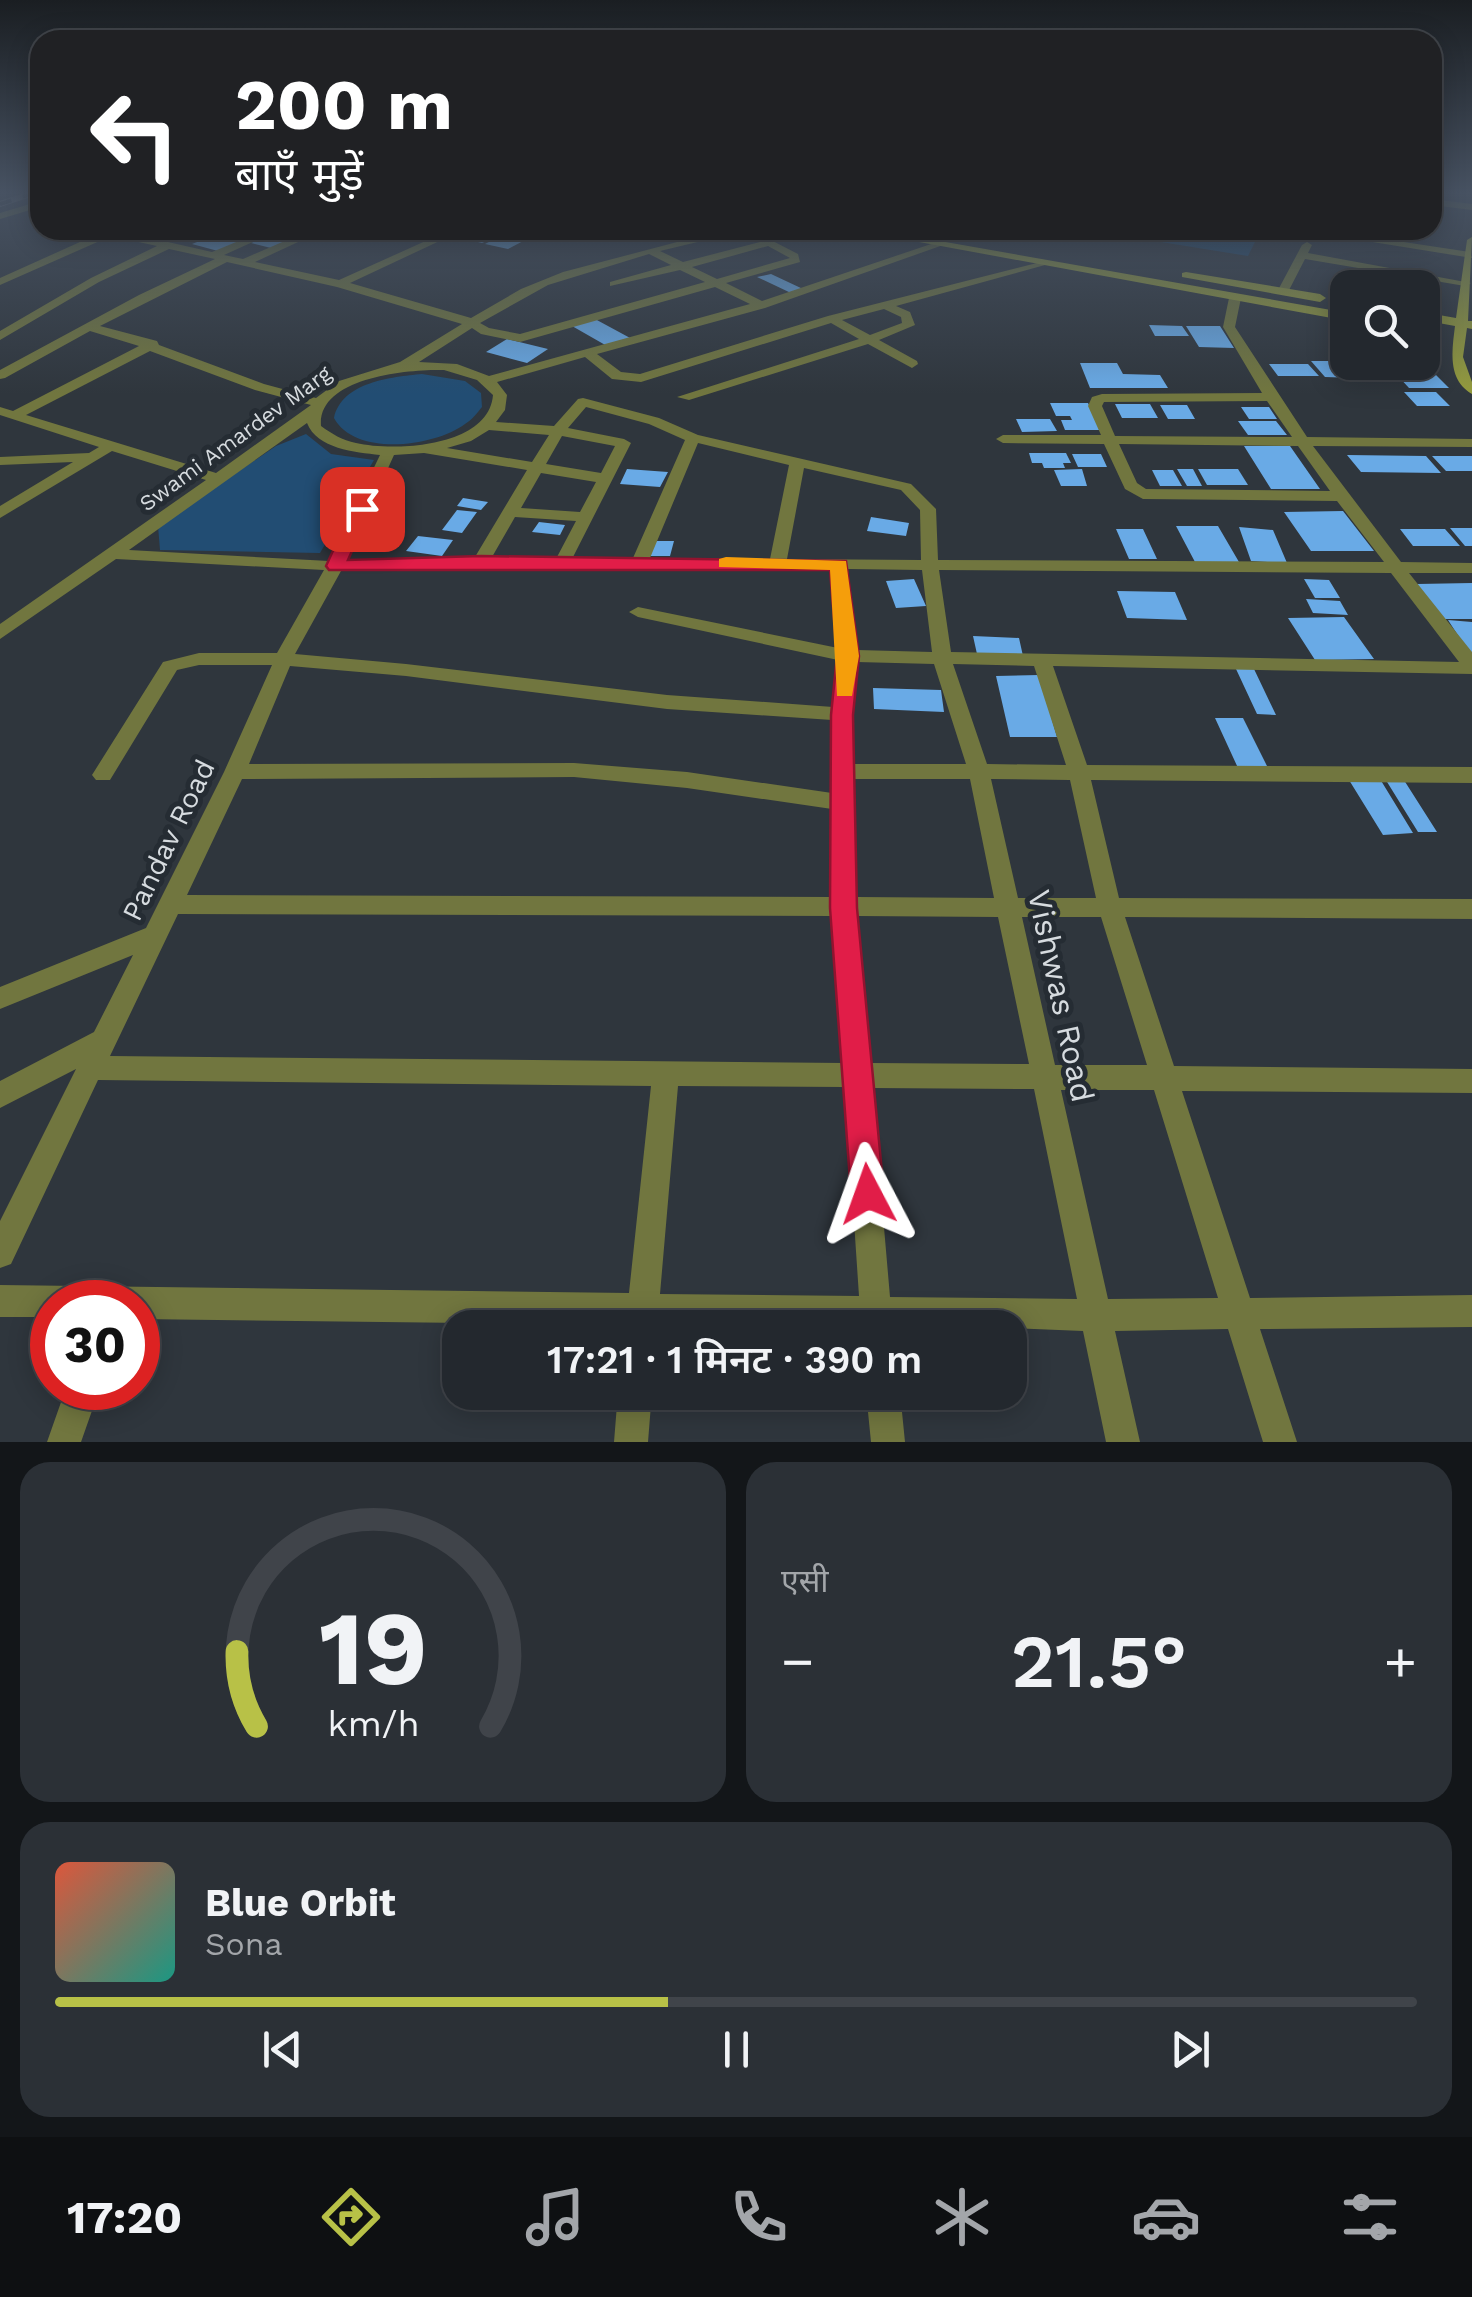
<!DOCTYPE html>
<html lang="hi">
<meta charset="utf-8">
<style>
:root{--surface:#23282e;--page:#2b3036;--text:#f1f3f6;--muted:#a3a6aa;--line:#40444a;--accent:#b8c147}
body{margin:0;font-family:"Work Sans","Noto Sans Devanagari",sans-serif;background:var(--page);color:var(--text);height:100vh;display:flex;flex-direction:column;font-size:38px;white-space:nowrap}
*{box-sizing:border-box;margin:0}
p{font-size:32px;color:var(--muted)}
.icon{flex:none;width:55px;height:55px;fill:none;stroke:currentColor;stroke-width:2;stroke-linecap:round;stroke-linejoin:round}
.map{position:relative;height:1442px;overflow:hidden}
.drawer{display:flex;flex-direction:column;gap:20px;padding:20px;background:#131619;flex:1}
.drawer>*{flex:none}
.top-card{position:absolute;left:30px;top:30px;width:1412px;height:210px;border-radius:30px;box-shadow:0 5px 25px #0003,0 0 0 2px var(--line);background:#202124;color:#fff;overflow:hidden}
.buttons{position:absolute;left:1330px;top:270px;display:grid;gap:20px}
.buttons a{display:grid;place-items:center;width:110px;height:110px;border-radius:20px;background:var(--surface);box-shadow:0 5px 25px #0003,0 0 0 2px var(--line);font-size:50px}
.speed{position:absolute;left:30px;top:1280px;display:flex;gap:20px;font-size:50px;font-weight:700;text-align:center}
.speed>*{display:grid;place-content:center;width:130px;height:130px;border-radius:50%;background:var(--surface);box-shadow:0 5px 25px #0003,0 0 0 2px var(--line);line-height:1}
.speed .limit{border:15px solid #d22;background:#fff;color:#111}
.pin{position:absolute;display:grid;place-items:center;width:85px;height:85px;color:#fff;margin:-42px;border-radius:20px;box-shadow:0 5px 15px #0006}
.me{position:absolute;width:110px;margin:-55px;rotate:356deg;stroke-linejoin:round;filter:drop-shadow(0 0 8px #0008)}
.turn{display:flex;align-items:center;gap:35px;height:210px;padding:0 40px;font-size:45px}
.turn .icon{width:130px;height:130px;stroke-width:2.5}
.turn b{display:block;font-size:70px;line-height:85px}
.big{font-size:75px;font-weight:600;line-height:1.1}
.drawer .card{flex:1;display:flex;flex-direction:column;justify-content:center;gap:15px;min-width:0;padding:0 35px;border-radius:30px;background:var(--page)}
.drawer .dial{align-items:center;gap:0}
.dial svg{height:260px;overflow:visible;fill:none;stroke:var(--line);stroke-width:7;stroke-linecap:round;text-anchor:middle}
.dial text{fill:var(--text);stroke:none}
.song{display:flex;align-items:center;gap:30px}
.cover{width:120px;height:120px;border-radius:15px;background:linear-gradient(135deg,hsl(10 70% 55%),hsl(170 70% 35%))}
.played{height:10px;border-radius:5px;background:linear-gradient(90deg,var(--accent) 45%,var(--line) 45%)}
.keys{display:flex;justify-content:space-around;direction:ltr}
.heat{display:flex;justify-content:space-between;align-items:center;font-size:55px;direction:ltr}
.drawer .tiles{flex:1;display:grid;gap:20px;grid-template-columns:1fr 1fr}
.card:last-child{grid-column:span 2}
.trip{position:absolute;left:442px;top:1310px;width:585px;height:100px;border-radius:30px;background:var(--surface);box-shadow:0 5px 25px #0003,0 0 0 2px var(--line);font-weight:600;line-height:100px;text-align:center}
.menu{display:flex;height:160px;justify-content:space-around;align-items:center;background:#0e1012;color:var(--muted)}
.menu .icon{width:70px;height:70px}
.menu .selected{color:var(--accent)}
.menu b{font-size:45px;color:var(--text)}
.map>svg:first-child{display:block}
.green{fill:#224d73}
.building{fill:#69aae6}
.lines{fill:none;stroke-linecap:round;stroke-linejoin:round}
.street{fill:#71763f;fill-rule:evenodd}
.secondary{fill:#939a3d;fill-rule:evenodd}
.rail-casing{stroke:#858b90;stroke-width:6}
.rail{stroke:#252c33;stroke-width:4;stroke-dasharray:12;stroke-linecap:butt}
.route{fill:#e11d48;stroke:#92132f;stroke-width:2.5}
.slow{fill:#f59e0b}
.labels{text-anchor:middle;stroke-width:10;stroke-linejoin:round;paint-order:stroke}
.far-street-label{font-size:22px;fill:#d6dbdf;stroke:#252c33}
.street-label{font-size:28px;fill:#d6dbdf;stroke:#252c33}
.near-street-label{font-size:32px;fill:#d6dbdf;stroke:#252c33}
</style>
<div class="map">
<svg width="1472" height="1442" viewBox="0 0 1472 1442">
<rect width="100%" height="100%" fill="#2f363d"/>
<path class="green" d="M1108,230H1221L1258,236L1248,256L1105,233Z
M422,374L465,381L481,393L482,407C477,413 472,420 465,424C434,447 355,457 334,418C342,382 391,377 422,374Z
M306,434L331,454L374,460L320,553L160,550L158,526L276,446Z"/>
<path class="building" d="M228,230L262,232L218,251L192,244Z
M473,230H478L499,235L482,243L458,237Z
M557,230H597L577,241L547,236Z
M504,234L527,239L508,249L485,244Z
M270,235L290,239L271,248L251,243Z
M771,274L803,289L791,293L757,277Z
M595,319L632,339L607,346L572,326Z
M1149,325L1182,326L1189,336H1155Z
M1186,326H1220L1234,348L1199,347Z
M507,339L548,349L527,363L486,352Z
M1311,361H1341L1356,378L1325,377Z
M1080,363H1117L1123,374L1160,375L1168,388H1090Z
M1350,363H1375L1387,376H1362Z
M1386,363H1424L1449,388H1409Z
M1269,364H1308L1319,376H1278Z
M1404,392H1436L1450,406H1417Z
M1050,403H1088L1101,430H1065L1061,420H1072L1070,416H1056Z
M1115,404H1150L1158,418H1122Z
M1160,405H1187L1195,419H1168Z
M1241,407H1269L1277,419H1249Z
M1016,419H1050L1057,431L1022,432Z
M1238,421H1276L1287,435H1248Z
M1244,446H1290L1320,489H1271Z
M1029,453H1066L1071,463H1063L1065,468H1044L1042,463H1032Z
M1072,454H1101L1107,467H1078Z
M1347,455L1426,456L1441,473L1361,472Z
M1432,456H1472V471H1446Z
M627,469L668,472L660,487L620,484Z
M1082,469L1087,486H1061L1054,470Z
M1177,469H1193L1202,486H1187Z
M1198,469H1238L1248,485H1207Z
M1152,470H1173L1182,486H1160Z
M463,498L488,502L481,510L457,506Z
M457,510L477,512L462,533L442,530Z
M1343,511L1374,551H1311L1284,512Z
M871,517L909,523L906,536L867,531Z
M539,522L565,525L560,535L532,532Z
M1176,526H1218L1239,562H1195Z
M1239,527L1273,530L1287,563L1251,561Z
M1450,528H1472V546H1465Z
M1116,529H1143L1157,559H1129Z
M1400,529H1445L1460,546H1413Z
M418,536L453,540L442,556L406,551Z
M650,541H674L670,556H645Z
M914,579L926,606L896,608L886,581Z
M1304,579L1329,580L1340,598H1315Z
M1472,583V619H1443L1417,584Z
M1117,591L1175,592L1187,620L1127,618Z
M1306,599L1340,601L1348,615L1313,613Z
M1344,617L1374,659L1315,660L1288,618Z
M1448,620L1472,622V657Z
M973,636L1019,638L1023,656L977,654Z
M1236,669H1254L1276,715L1257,714Z
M1039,675L1057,737H1010L996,676Z
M873,688L941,690L944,712L874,709Z
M1215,718H1243L1268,768H1238Z
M1384,777H1402L1437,832H1418Z
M1380,779L1413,833L1383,835L1349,780Z"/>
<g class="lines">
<path class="street" d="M1432,199L1472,204V210L1432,205Z
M40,201V207L0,219V213Z
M94,230H115L212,252L265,230H279L224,255L243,259L310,230H324L255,262L339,280L450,230H463L350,283L471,318L521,289L563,272L723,230H751L798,254L800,262L726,283L762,301L937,242L946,244L765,308L597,354L621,372L640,374L828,316L1045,261V265L896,306L910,312L915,325L879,340L917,361L918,364L912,368L868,344L689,400L677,397L859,339L831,323L641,382L612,379L585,357L497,382L507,395L505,410L496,422L554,426L578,399L583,398L659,418L698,435L911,484L936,509L938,560L1384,562L1337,501L1143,499L1125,489L1104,444L1003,443L996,439L1003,435H1101L1088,406L1092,397L1102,394L1262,393L1223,327L1229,298L1235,294L1241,298L1235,327L1307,437L1472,439V447L1313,446L1401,562L1472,563V573H1409L1472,652V674L1053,666L1087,765L1472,767V783L1091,780L1119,898L1472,899V919L1125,917L1174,1066L1472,1069V1093L1182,1091L1250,1298L1472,1295V1327L1260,1329L1297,1442H1263L1228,1329L1115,1331L1140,1442H1106L1083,1331L1010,1328H625V1325L138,1319V1302H52V1317H0V1285L629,1293L651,1086L98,1080L11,1264L0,1268V1221L76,1069L0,1108V1081L94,1032L133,955L0,1009V987L146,928L224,772L272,665H199L177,670L110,780H96L92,775L163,662L199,653H277L324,570L116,559L0,639V624L206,480L112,451L0,518V506L73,462L0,465V457L89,453L99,447L0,415V407L13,411L139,346L90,331L5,378L0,379V370L139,295L215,259L169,249L99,282L0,340V331L91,278L157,246L111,236L0,285V278L100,233ZM739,232L760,242L683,262L660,251ZM768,246L790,258L717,279L692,267ZM649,254L671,265L610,282V286L680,270L705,282L520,334L489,328L480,323L548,285ZM227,262L337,287L462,324L400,362L339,381L316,398L264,384L159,345L157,341L100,326ZM715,287L750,304L489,376L457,364L419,362L472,328L481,334L520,342ZM884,309L901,317L902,323L870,335L842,320ZM150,351L255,390L311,405L216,473L26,415ZM444,370L477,380L493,395C489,447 395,452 356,443C342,440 332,434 321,426C317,377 409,369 444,370ZM1267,401L1292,437L1115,436L1102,406L1104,402ZM586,407L649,424L685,440L633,558L573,557L631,443L624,439L568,428ZM307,423C317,449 355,452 380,455L329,561L129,550ZM489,430L549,435L532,462L447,448L471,441ZM562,436L615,446L601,473L546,464ZM698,443L789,465L770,559L650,558ZM1119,444L1298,446L1330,491L1146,489L1137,483ZM424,453L527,470L475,557L346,561L394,455ZM804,468L901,490L920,510L921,560L787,559ZM541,473L596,482L580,512L521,508ZM515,517L576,521L557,557H492ZM481,567L831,569L838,648L638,607L629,612L638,617L838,660L833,707L667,695L406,664L295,654L341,571ZM848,569L922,570L932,652L857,650ZM939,570L1391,573L1459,662L951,652ZM857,662L934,664L966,764H853L852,715ZM953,664L1034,666L1066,765L987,764ZM290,666L406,676L667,709L832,720V793L687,772L574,763L249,764ZM574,777L687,788L832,809V897L187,895L242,779ZM853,779H970L994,898L856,897ZM991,779L1070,780L1096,898H1018ZM178,914L833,916L843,1063L110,1056ZM857,916L998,917L1029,1064L870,1063ZM1022,917H1101L1147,1065H1055ZM678,1086L845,1087L859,1296L660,1294ZM872,1088L1034,1089L1077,1299L890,1297ZM1061,1090H1154L1218,1298L1108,1299Z
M492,230H540L521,238Z
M1298,230H1324L1470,252L1472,258Z
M1307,242L1312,245L1308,253L1471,283L1465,286L1305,259L1287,294H1279L1277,292L1302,245Z
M66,1388H100L81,1442H47Z
M618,1392H652L648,1442H614Z
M866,1392H900L905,1442H871Z"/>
<path class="secondary" d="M854,230H877L1348,313V321Z
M1472,237L1468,321H1472V329L1467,328L1463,357L1472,382V394C1447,380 1452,350 1455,326L1422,320V312L1456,318L1467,240Z
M1186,272L1320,294L1326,298L1320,302L1182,277V273Z"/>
<g class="rail-casing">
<path id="rail" d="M0,204L37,192"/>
</g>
<use href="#rail" class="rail"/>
</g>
<linearGradient id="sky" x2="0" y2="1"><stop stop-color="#1a1e22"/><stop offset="0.49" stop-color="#475262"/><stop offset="1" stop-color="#475262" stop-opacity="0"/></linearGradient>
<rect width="1472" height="394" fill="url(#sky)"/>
<path class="route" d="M362,504L371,509L348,560L481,556L846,561L859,656L853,715L857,908L884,1194L880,1206L868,1211L856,1206L851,1194L830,908L831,715L837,656L830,570H329L326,566L352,509Z"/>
<path class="slow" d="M726,557L846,561L859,656L852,696H837L830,570L719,567V559Z"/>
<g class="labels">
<g class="far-street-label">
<text transform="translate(235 438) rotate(-36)" y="8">Swami Amardev Marg</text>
</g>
<g class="street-label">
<text transform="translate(168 840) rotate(-64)" y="10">Pandav Road</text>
</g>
<g class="near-street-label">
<text transform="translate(1061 996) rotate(78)" y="11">Vishwas Road</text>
</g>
</g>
</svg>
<div class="buttons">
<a><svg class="icon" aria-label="search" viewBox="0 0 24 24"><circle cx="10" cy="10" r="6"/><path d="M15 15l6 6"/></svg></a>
</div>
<div class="speed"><div class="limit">30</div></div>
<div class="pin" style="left:362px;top:509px;background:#d93025"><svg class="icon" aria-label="arrive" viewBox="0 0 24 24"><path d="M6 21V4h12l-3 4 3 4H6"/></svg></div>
<svg class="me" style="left:868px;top:1194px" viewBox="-20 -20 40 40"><path d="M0-17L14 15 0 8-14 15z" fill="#e11d48" stroke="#fff" stroke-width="4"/></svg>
<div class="trip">17:21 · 1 मिनट · 390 m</div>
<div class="top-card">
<div class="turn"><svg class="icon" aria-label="left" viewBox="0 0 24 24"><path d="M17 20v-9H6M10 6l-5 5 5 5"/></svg><div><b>200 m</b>बाएँ मुड़ें</div></div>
</div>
</div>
<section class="drawer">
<div class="tiles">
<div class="card dial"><svg viewBox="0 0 100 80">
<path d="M14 69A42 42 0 1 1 86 69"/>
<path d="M14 69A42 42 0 0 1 8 46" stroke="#b8c147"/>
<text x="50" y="56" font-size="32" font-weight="700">19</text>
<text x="50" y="72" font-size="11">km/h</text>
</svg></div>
<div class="card"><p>एसी</p>
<div class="heat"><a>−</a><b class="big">21.5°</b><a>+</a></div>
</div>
<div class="card">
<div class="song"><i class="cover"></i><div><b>Blue Orbit</b><p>Sona</p></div></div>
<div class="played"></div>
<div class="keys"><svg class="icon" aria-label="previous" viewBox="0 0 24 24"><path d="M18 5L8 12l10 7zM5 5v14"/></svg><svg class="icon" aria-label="pause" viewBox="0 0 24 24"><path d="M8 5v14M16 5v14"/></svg><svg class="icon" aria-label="next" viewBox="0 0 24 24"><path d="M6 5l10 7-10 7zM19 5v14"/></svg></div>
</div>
</div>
</section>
<nav class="menu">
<b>17:20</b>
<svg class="icon selected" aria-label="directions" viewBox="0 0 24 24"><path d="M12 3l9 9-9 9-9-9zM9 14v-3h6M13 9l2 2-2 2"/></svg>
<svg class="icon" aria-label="music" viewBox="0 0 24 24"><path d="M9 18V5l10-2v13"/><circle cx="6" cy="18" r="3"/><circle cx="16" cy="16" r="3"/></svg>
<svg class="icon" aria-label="phone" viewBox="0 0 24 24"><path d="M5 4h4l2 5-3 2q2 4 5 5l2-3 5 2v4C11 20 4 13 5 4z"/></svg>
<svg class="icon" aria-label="climate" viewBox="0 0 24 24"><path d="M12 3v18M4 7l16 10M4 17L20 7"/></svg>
<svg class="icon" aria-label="car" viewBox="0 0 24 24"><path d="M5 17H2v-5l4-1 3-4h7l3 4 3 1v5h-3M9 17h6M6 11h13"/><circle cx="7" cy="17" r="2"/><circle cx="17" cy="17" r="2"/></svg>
<svg class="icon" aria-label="filters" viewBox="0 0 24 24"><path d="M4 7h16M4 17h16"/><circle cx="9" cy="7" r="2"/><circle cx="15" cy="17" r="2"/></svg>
</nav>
